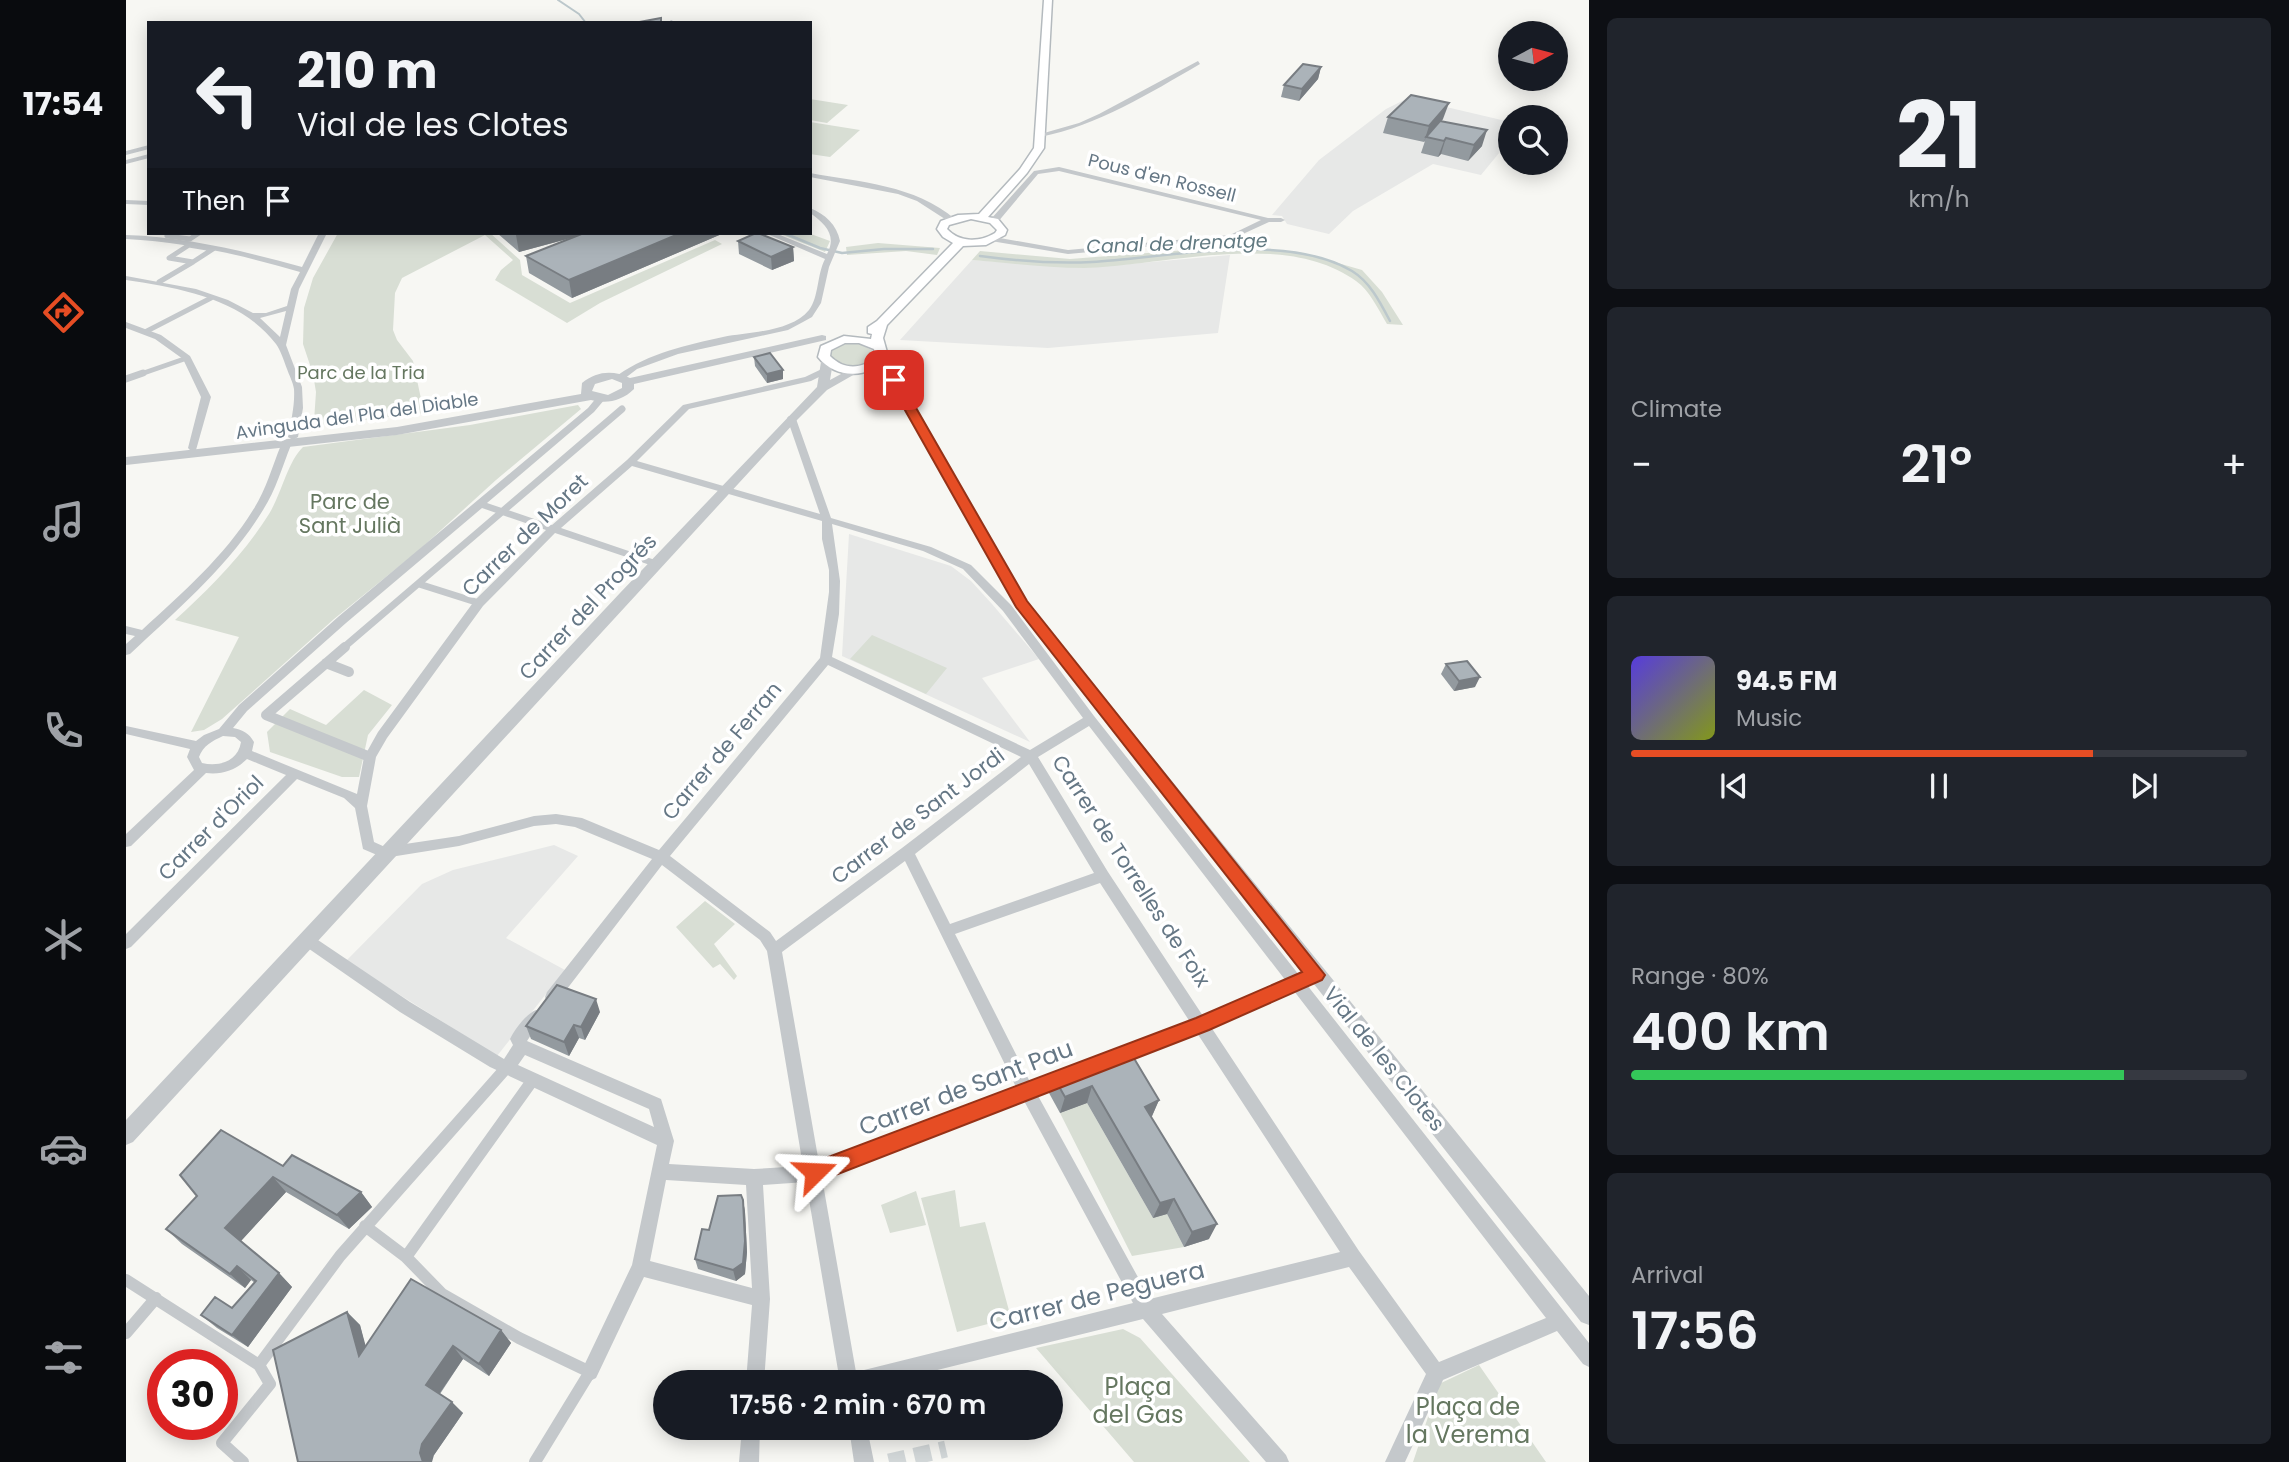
<!DOCTYPE html>
<meta charset="utf-8">
<style>
:root{--surface:#171b24;--page:#20242c;--text:#f1f3f6;--muted:#9ea1a6;--line:#363941;--accent:#e64d24}
body{margin:0;font-family:Poppins,sans-serif;background:var(--page);color:var(--text);height:100vh;display:flex;flex-direction:column;font-size:26px;white-space:nowrap}
*{box-sizing:border-box;margin:0}
p{font-size:23px;color:var(--muted)}
.icon{flex:none;width:38px;height:38px;fill:none;stroke:currentColor;stroke-width:2;stroke-linecap:round;stroke-linejoin:round}
.map{position:relative;flex:1;overflow:hidden}
.details{display:flex;flex-direction:column;gap:18px;padding:18px;background:#0d0f14;width:700px}
.details>*{flex:none}
.banner{position:absolute;left:21px;top:21px;width:665px;height:214px;border-radius:0px;box-shadow:0 4px 18px #0003;background:#171b24;color:var(--text);overflow:hidden}
.needle{width:46px;rotate:83deg}
.controls{position:absolute;left:1372px;top:21px;display:grid;gap:14px}
.controls a{display:grid;place-items:center;width:70px;height:70px;border-radius:50%;background:var(--surface);box-shadow:0 4px 18px #0003;font-size:35px}
.speed{position:absolute;left:21px;top:1349px;display:flex;gap:14px;font-size:35px;font-weight:700;text-align:center}
.speed>*{display:grid;place-content:center;width:91px;height:91px;border-radius:50%;background:var(--surface);box-shadow:0 4px 18px #0003;line-height:1}
.speed .limit{border:10px solid #d22;background:#fff;color:#111}
.pin{position:absolute;display:grid;place-items:center;width:60px;height:60px;color:#fff;margin:-30px;border-radius:14px;box-shadow:0 4px 10px #0006}
.me{position:absolute;width:77px;margin:-38px;rotate:69deg;stroke-linejoin:round;filter:drop-shadow(0 0 5px #0008)}
.turn{display:flex;align-items:center;gap:24px;height:147px;padding:0 35px;font-size:32px}
.turn .icon{width:91px;height:91px;stroke-width:2.5}
.turn b{display:block;font-size:49px;line-height:60px}
.then{display:flex;align-items:center;height:66px;padding:0 35px;background:#0003;gap:14px;font-size:26px}
.big{font-size:52px;font-weight:600;line-height:1.1}
.details .card{flex:1;display:flex;flex-direction:column;justify-content:center;gap:10px;min-width:0;padding:0 24px;border-radius:10px;background:var(--page)}
.details .dial{align-items:center;gap:0}
.dial b{font-size:91px;line-height:1}
.song{display:flex;align-items:center;gap:21px}
.cover{width:84px;height:84px;border-radius:10px;background:linear-gradient(135deg,hsl(250 70% 55%),hsl(70 70% 35%))}
.played{height:7px;border-radius:4px;background:linear-gradient(90deg,var(--accent) 75%,var(--line) 75%)}
.keys{display:flex;justify-content:space-around;direction:ltr}
.heat{display:flex;justify-content:space-between;align-items:center;font-size:38px;direction:ltr}
.charge{height:10px;border-radius:5px;background:linear-gradient(90deg,#34c759 80%,var(--line) 0)}
.trip{position:absolute;left:527px;top:1370px;width:410px;height:70px;border-radius:35px;background:var(--surface);box-shadow:0 4px 18px #0003;font-weight:600;line-height:70px;text-align:center}
main{display:flex;flex:1;min-height:0}
.tab-bar{display:flex;flex-direction:column;width:126px;justify-content:space-around;align-items:center;background:#090b0e;color:var(--muted)}
.tab-bar .icon{width:49px;height:49px}
.tab-bar .active{color:var(--accent)}
.tab-bar b{font-size:32px;color:var(--text)}
.map>svg:first-child{display:block}
.built{fill:#e7e8e7}
.green{fill:#d8ded4}
.lines{fill:none;stroke-linecap:round;stroke-linejoin:round}
.stream-far1{stroke:#bcc8cc;stroke-width:2}
.stream{stroke:#bcc8cc;stroke-width:2.5}
.minor-tunnel{stroke:#d2d7d8;stroke-width:17;stroke-dasharray:17 9;stroke-linecap:butt}
.secondary-casing{stroke:#b4babe;stroke-width:3}
.pedestrian-far3{stroke:#c4c8cb;stroke-width:5}
.pedestrian-far2{stroke:#c4c8cb;stroke-width:7}
.pedestrian-far1{stroke:#c4c8cb;stroke-width:10}
.pedestrian{stroke:#c4c8cb;stroke-width:12}
.minor{fill:#c4c8cb;fill-rule:evenodd}
.tertiary{fill:#c4c8cb;fill-rule:evenodd}
.secondary{fill:#fff;fill-rule:evenodd}
.wall{fill:#939a9f}
.shaded-wall{fill:#787d82}
.building{fill:#abb3b9;stroke:#787d82;stroke-width:2}
.route{fill:#e64d24;stroke:#963217;stroke-width:2}
.labels{text-anchor:middle;stroke-width:7;stroke-linejoin:round;paint-order:stroke}
.far-street-label{font-size:18px;fill:#657785;stroke:#fff}
.far-park-label{font-size:18px;fill:#657760;stroke:#fff}
.far-water-label{font-size:19px;font-style:italic;fill:#617981;stroke:#fff}
.park-label{font-size:21px;fill:#657760;stroke:#fff}
.street-label{font-size:21px;fill:#657785;stroke:#fff}
.near-street-label{font-size:24px;fill:#657785;stroke:#fff}
.near-park-label{font-size:24px;fill:#657760;stroke:#fff}
</style>
<main>
<nav class="tab-bar">
<b>17:54</b>
<svg class="icon active" aria-label="directions" viewBox="0 0 24 24"><path d="M12 3l9 9-9 9-9-9zM9 14v-3h6M13 9l2 2-2 2"/></svg>
<svg class="icon" aria-label="music" viewBox="0 0 24 24"><path d="M9 18V5l10-2v13"/><circle cx="6" cy="18" r="3"/><circle cx="16" cy="16" r="3"/></svg>
<svg class="icon" aria-label="phone" viewBox="0 0 24 24"><path d="M5 4h4l2 5-3 2q2 4 5 5l2-3 5 2v4C11 20 4 13 5 4z"/></svg>
<svg class="icon" aria-label="climate" viewBox="0 0 24 24"><path d="M12 3v18M4 7l16 10M4 17L20 7"/></svg>
<svg class="icon" aria-label="car" viewBox="0 0 24 24"><path d="M5 17H2v-5l4-1 3-4h7l3 4 3 1v5h-3M9 17h6M6 11h13"/><circle cx="7" cy="17" r="2"/><circle cx="17" cy="17" r="2"/></svg>
<svg class="icon" aria-label="filters" viewBox="0 0 24 24"><path d="M4 7h16M4 17h16"/><circle cx="9" cy="7" r="2"/><circle cx="15" cy="17" r="2"/></svg>
</nav>
<div class="map">
<svg width="1463" height="1462" viewBox="0 0 1463 1462">
<rect width="100%" height="100%" fill="#f7f7f3"/>
<path class="built" d="M1282,98L1384,122V143L1381,148L1378,147L1355,175L1307,164L1227,211L1203,234L1161,224L1156,216L1146,215L1193,160L1260,109Z
M1104,255L1092,333L922,348L774,340L846,260L958,268Z
M723,534L825,566L845,581L866,604L913,659L856,678L904,742L716,656Z
M428,845L452,856L380,938L439,970L371,1056L220,961L296,884L327,870Z"/>
<path class="green" d="M684,99L722,105L701,123L684,120Z
M684,122L734,130L704,157L684,154Z
M212,233H364L394,260L396,275L444,303L589,240L596,244L474,303L441,323L369,280L375,270L387,260L359,235L276,278L269,293L267,330L271,340L287,361L298,413L192,425L188,421L190,392L187,374L177,344L178,308L187,278Z
M652,233H682L704,241L699,252Z
M752,243L814,248L811,255L780,251L721,255L720,247Z
M1112,246L1177,253L1236,270L1256,292L1277,325L1261,324C1252,309 1244,291 1230,281C1158,229 1040,266 958,268C921,268 883,263 846,260L854,251L944,259Z
M729,342L750,352L751,356C738,370 719,369 704,358L705,350L715,344Z
M452,405L455,409L370,480L292,551L208,619L96,719L78,730L65,732L113,637L49,620C83,589 118,554 143,514C155,495 162,461 177,447L344,425Z
M746,635L821,668L800,694L724,659Z
M238,690L266,705L242,735L233,777H216L144,752L141,732L164,709L200,725Z
M579,901L609,924L588,944L611,976L608,980L594,964L587,968L550,927Z
M961,1103L1027,1218L1041,1214L1058,1247L1006,1256L934,1113Z
M829,1190L834,1227L859,1222L885,1318L831,1332L795,1198Z
M790,1191L800,1225L764,1233L755,1205Z
M997,1329L1014,1338L1124,1462H1008L910,1348Z
M1353,1365L1420,1462H1287L1313,1384Z"/>
<g class="lines">
<path class="stream-far1" d="M432,0L453,14L460,23"/>
<path class="stream" d="M658,233L694,248L716,253L758,249H807
M854,256C891,261 929,264 966,262C1040,258 1159,231 1226,271C1244,282 1254,302 1264,321"/>
<path class="minor-tunnel" d="M763,1462L820,1449"/>
<g class="secondary-casing">
<path id="secondary" d="M918,0H926L918,148L901,173L862,217L872,219L881,230L879,235L860,245L837,246L761,325L757,338L762,356C745,379 710,380 692,357L695,346L718,336L745,339L746,334L742,333V327L751,321L827,243L817,237L811,229L815,221L832,215L853,214L894,169L908,148ZM845,219L864,223L871,230L869,233C854,242 834,243 821,229L823,225ZM719,343H733L748,349L750,356C736,370 718,370 704,356L705,350Z"/>
</g>
<path class="pedestrian-far3" d="M46,233L41,236L64,239L73,233
M63,245L87,249L67,262L43,258Z
M33,282L67,262
M21,331L85,298
M12,375L61,358"/>
<path class="pedestrian-far2" d="M0,379L17,373
M293,584L353,603
M217,648L496,409"/>
<path class="pedestrian-far1" d="M219,647L140,715L244,757
M200,663L223,672"/>
<path class="pedestrian" d="M239,1226L280,1257L316,1294L393,1338L464,1372L409,1462
M280,1257L406,1081
M0,1280L133,1365L144,1384L96,1443L117,1462
M0,1333L30,1298
M133,1365L214,1256L381,1067"/>
<path class="minor" d="M545,20L547,21L548,23H542Z
M1072,61L1074,64C1022,94 973,125 914,137L911,135L953,123L973,114Z
M23,145V149L0,155V151Z
M23,154V158L0,164V160Z
M933,167L1142,218H1155L1159,220L1155,222H1143L1106,239L942,254L865,241L864,239L868,237L942,250L1104,235L1135,220L933,171L912,174L871,223H865V219L908,171Z
M684,173C734,182 789,185 829,219L822,221L791,201L772,194L684,177Z
M0,200L23,201V205L0,204Z
M684,208C699,214 711,225 714,241L703,267L695,303L686,317L677,322L662,330L552,354L511,369L498,379H492V375C523,353 561,345 597,337C623,332 665,332 683,310C693,297 691,274 699,259L639,233H649L701,254C711,236 700,224 684,213Z
M193,233H201L173,289L160,345L176,387L177,408L172,437L167,440L162,437C165,421 169,405 168,389C167,382 163,375 161,369C158,361 155,351 150,344C115,298 53,288 0,280V276L70,289L102,300L127,313H140L161,306L165,289L174,272C116,255 60,242 0,239V235C60,237 118,251 176,267ZM160,311L154,337L134,318Z
M0,322L35,335L64,356L85,397L70,450H64L62,448L75,397L57,359L29,339L0,328Z
M700,367L703,368V372L685,381L563,409L511,461L694,514L661,418L663,416H669L705,518L805,547L845,565L885,605L968,716L1173,975L1189,969L1194,971L1196,975L1194,979L1181,985L1463,1343V1367L1457,1364L1431,1331L1317,1380L1279,1462H1259L1300,1374L1223,1267L1036,1314L1160,1455L1163,1462H1140L1017,1319L763,1382H714L680,1182L637,1185L644,1299L638,1382H620L626,1305L518,1277L470,1378L464,1381L458,1378L455,1372L506,1265L531,1145L364,1067L274,1012L176,944L174,940L176,936L181,934L186,936L284,1002L378,1059L387,1045L384,1039C389,1029 400,1014 410,1010L415,1012L417,1017L401,1041L535,1099L548,1141L543,1164L628,1169L677,1166L641,951L634,940L536,865L431,1002L426,1004L421,1002L419,997L421,992L526,859L449,827L430,824L408,826L333,846L258,858L237,849L229,808L218,798L171,779L5,947L0,949V934L160,775L121,759C110,770 96,775 80,773L5,846L0,847V834L68,770L61,757L64,749L0,734V726L70,741L78,735L93,729L113,705L212,617L462,408L471,397L474,396L479,399L468,412L361,503L426,525L501,460L557,405L679,377ZM506,466L696,521V539L703,570V592L694,658L533,850L456,818L430,814L408,816L333,836L259,847L248,842L241,806L250,757L261,738L357,606L429,533L527,566H535L536,564L535,562L435,528ZM356,508L420,530L349,600L252,732L238,757L231,794L126,751L128,742C123,733 117,730 107,728L121,711L220,623ZM706,524L797,551L837,569L877,611L957,718L904,750L706,657L713,614L714,581ZM702,665L895,757L776,848L650,941L644,932L544,856ZM963,726L1160,981L1077,1016L982,872L912,757ZM97,736L109,737L115,742C112,761 94,767 76,763L73,757C77,746 86,741 97,736ZM903,764L968,873L824,924L789,854ZM779,861L890,1087L693,1163L656,952ZM974,883L1064,1022L985,1052L982,1057L985,1062L990,1064L1071,1033L1214,1252L1024,1299L911,1094L945,1080L948,1075L945,1070L940,1068L904,1082L829,934ZM1168,991L1420,1318L1313,1362L1233,1251L1085,1027ZM399,1055L523,1109L528,1127L392,1065ZM897,1099L1007,1303L730,1372L696,1178ZM540,1180L620,1185L626,1288L524,1261Z
M160,442L165,445C156,467 150,490 137,510C103,566 52,609 4,654L0,655V644L9,636L0,634V626L16,630C56,593 98,557 127,510C140,490 146,467 155,445Z
M616,1428H634L633,1462H613Z
M723,1428H741L748,1462H728Z"/>
<path class="tertiary" d="M696,335L700,336V340L508,384V389C496,401 481,404 465,400L271,435L0,465V457L271,427L455,394L456,383C471,371 487,370 504,378ZM486,379L496,383V388L482,395L466,391L469,384Z
M750,358H758L789,405L901,602L1463,1296V1325L1455,1322L890,607L777,405L748,360Z
M701,359L707,362L704,380L726,368L736,370L701,390L670,421L7,1142L0,1145V1120L494,593L691,387L695,362Z"/>
<use href="#secondary" class="secondary"/>
</g>
<path class="wall" d="M1195,67L1192,79L1173,101L1155,97L1158,85Z
M1262,117L1317,119L1315,121L1356,146L1342,161L1315,154L1312,157L1295,153L1299,141L1298,142L1257,133Z
M371,233H598L446,298L403,273L400,256L445,238L393,252Z
M612,241L667,247L668,261L646,270L613,254Z
M628,357L657,379L641,383L629,366Z
M1320,664L1349,687L1328,691L1315,674Z
M474,1012L459,1040L453,1038L443,1056L405,1039L400,1026Z
M927,1076L1033,1100L1026,1116L1025,1117L1083,1239L1058,1247L1041,1214L1027,1218L961,1103L934,1113L923,1093Z
M157,1166L235,1192L246,1207L223,1229L160,1192L115,1241L153,1273L166,1287L122,1347L91,1328L75,1315L106,1308L129,1283L125,1280L119,1288L56,1244L40,1229Z
M617,1200L619,1212L621,1252L619,1274L610,1281L572,1269L569,1259Z
M221,1312L234,1325L239,1346L375,1330L385,1343L363,1376L337,1359L314,1394L337,1413L308,1455L172,1462Z"/>
<path class="shaded-wall" d="M1195,67L1192,79L1173,101L1176,89Z
M1323,103L1317,119L1302,137H1300L1298,142L1303,126Z
M1361,130L1356,146L1342,161L1348,145Z
M1320,138L1315,154L1312,157L1318,141Z
M397,233H463L393,252L390,235Z
M555,233H598L446,298L443,280Z
M667,247L668,261L646,270L645,257Z
M657,370V379L641,383V374Z
M1354,677L1349,687L1328,691L1333,681Z
M470,999L474,1012L459,1040L455,1027Z
M448,1025L453,1038L443,1056L438,1042Z
M966,1086L961,1103L934,1113L939,1097Z
M1033,1100L1026,1116L1012,1124L1019,1107Z
M147,1177L160,1192L114,1242L99,1228Z
M235,1192L246,1207L223,1229L211,1215Z
M1048,1199L1041,1214L1027,1218L1034,1203Z
M617,1200L619,1212L621,1252L619,1274L610,1281L607,1270Z
M1091,1224L1083,1239L1058,1247L1066,1232Z
M111,1266L125,1280L119,1288L104,1274Z
M153,1273L166,1287L122,1347L106,1335Z
M221,1312L234,1325L246,1369L233,1356Z
M375,1330L385,1343L363,1376L353,1364Z
M327,1346L337,1359L311,1397L300,1385Z
M326,1402L337,1413L308,1455L306,1462H297L294,1453L296,1444Z"/>
<path class="building" d="M535,18V23H508Z
M1177,64L1195,67L1176,89L1158,85Z
M1285,95L1323,103L1303,126L1262,117Z
M1314,121L1361,130L1348,145L1320,138L1318,141L1300,137Z
M458,233H555L443,280L400,256Z
M630,233H632L667,247L645,257L612,241Z
M644,353L657,370L641,374L628,357Z
M1341,661L1354,677L1333,681L1320,664Z
M431,985L470,999L455,1027L448,1025L438,1042L400,1026Z
M1003,1050L1033,1100L1019,1107L1091,1224L1066,1232L1048,1199L1034,1203L966,1086L939,1097L927,1076Z
M95,1130L157,1166L166,1155L235,1192L211,1215L147,1177L99,1228L153,1273L106,1335L75,1315L89,1297L106,1308L130,1281L111,1266L104,1274L40,1229L71,1196L54,1175Z
M615,1195L617,1200L619,1241L617,1263L607,1270L569,1259L576,1229L583,1230L592,1196Z
M285,1279L375,1330L353,1364L327,1346L300,1385L326,1402L296,1444L294,1453L297,1462H172L147,1350L221,1312L233,1356Z"/>
<path class="route" d="M768,376L774,380L901,601L1199,975L1196,980L1083,1030L689,1183L681,1180L678,1172L681,1165L1070,1018L1176,972L890,607L762,380Z"/>
<g class="labels">
<g class="far-street-label">
<text transform="translate(1036 178) rotate(14)" y="6">Pous d'en Rossell</text>
<text transform="translate(231 416) rotate(-8)" y="6">Avinguda del Pla del Diable</text>
</g>
<g class="far-park-label">
<text x="235" y="379">Parc de la Tria</text>
</g>
<g class="far-water-label">
<text transform="translate(1051 243) rotate(-2)" y="7">Canal de drenatge</text>
</g>
<g class="park-label">
<text x="224" y="509">Parc de<tspan x="224" dy="24">Sant Julià</tspan></text>
</g>
<g class="street-label">
<text transform="translate(399 535) rotate(-44)" y="7">Carrer de Moret</text>
<text transform="translate(462 607) rotate(-47)" y="7">Carrer del Progrés</text>
<text transform="translate(596 751) rotate(-50)" y="7">Carrer de Ferran</text>
<text transform="translate(792 816) rotate(-37)" y="7">Carrer de Sant Jordi</text>
<text transform="translate(85 828) rotate(-45)" y="7">Carrer d'Oriol</text>
<text transform="translate(1005 871) rotate(57)" y="7">Carrer de Torrelles de Foix</text>
<text transform="translate(1258 1059) rotate(51)" y="7">Vial de les Clotes</text>
</g>
<g class="near-street-label">
<text transform="translate(840 1088) rotate(-21)" y="8">Carrer de Sant Pau</text>
<text transform="translate(971 1296) rotate(-14)" y="8">Carrer de Peguera</text>
</g>
<g class="near-park-label">
<text x="1012" y="1395">Plaça<tspan x="1012" dy="28">del Gas</tspan></text>
<text x="1342" y="1415">Plaça de<tspan x="1342" dy="28">la Verema</tspan></text>
</g>
</g>
</svg>
<div class="controls">
<a><svg class="needle" viewBox="-14 -14 28 28"><path d="M0-13l5 13h-10z" fill="#e53935"/><path d="M0 13l5-13h-10z" fill="#9ea1a6"/></svg></a>
<a><svg class="icon" aria-label="search" viewBox="0 0 24 24"><circle cx="10" cy="10" r="6"/><path d="M15 15l6 6"/></svg></a>
</div>
<div class="speed"><div class="limit">30</div></div>
<div class="pin" style="left:768px;top:380px;background:#d93025"><svg class="icon" aria-label="arrive" viewBox="0 0 24 24"><path d="M6 21V4h12l-3 4 3 4H6"/></svg></div>
<svg class="me" style="left:689px;top:1172px" viewBox="-20 -20 40 40"><path d="M0-17L14 15 0 8-14 15z" fill="#e64d24" stroke="#fff" stroke-width="4"/></svg>
<div class="trip">17:56 · 2 min · 670 m</div>
<div class="banner">
<div class="turn"><svg class="icon" aria-label="left" viewBox="0 0 24 24"><path d="M17 20v-9H6M10 6l-5 5 5 5"/></svg><div><b>210 m</b>Vial de les Clotes</div></div>
<div class="then">Then<svg class="icon" aria-label="arrive" viewBox="0 0 24 24"><path d="M6 21V4h12l-3 4 3 4H6"/></svg></div>
</div>
</div>
<section class="details">
<div class="card dial"><b>21</b><p>km/h</p></div>
<div class="card"><p>Climate</p>
<div class="heat"><a>−</a><b class="big">21°</b><a>+</a></div>
</div>
<div class="card">
<div class="song"><i class="cover"></i><div><b>94.5 FM</b><p>Music</p></div></div>
<div class="played"></div>
<div class="keys"><svg class="icon" aria-label="previous" viewBox="0 0 24 24"><path d="M18 5L8 12l10 7zM5 5v14"/></svg><svg class="icon" aria-label="pause" viewBox="0 0 24 24"><path d="M8 5v14M16 5v14"/></svg><svg class="icon" aria-label="next" viewBox="0 0 24 24"><path d="M6 5l10 7-10 7zM19 5v14"/></svg></div>
</div>
<div class="card"><p>Range · 80%</p><b class="big">400 km</b><div class="charge"></div></div>
<div class="card"><p>Arrival</p><b class="big">17:56</b></div>
</section>
</main>
